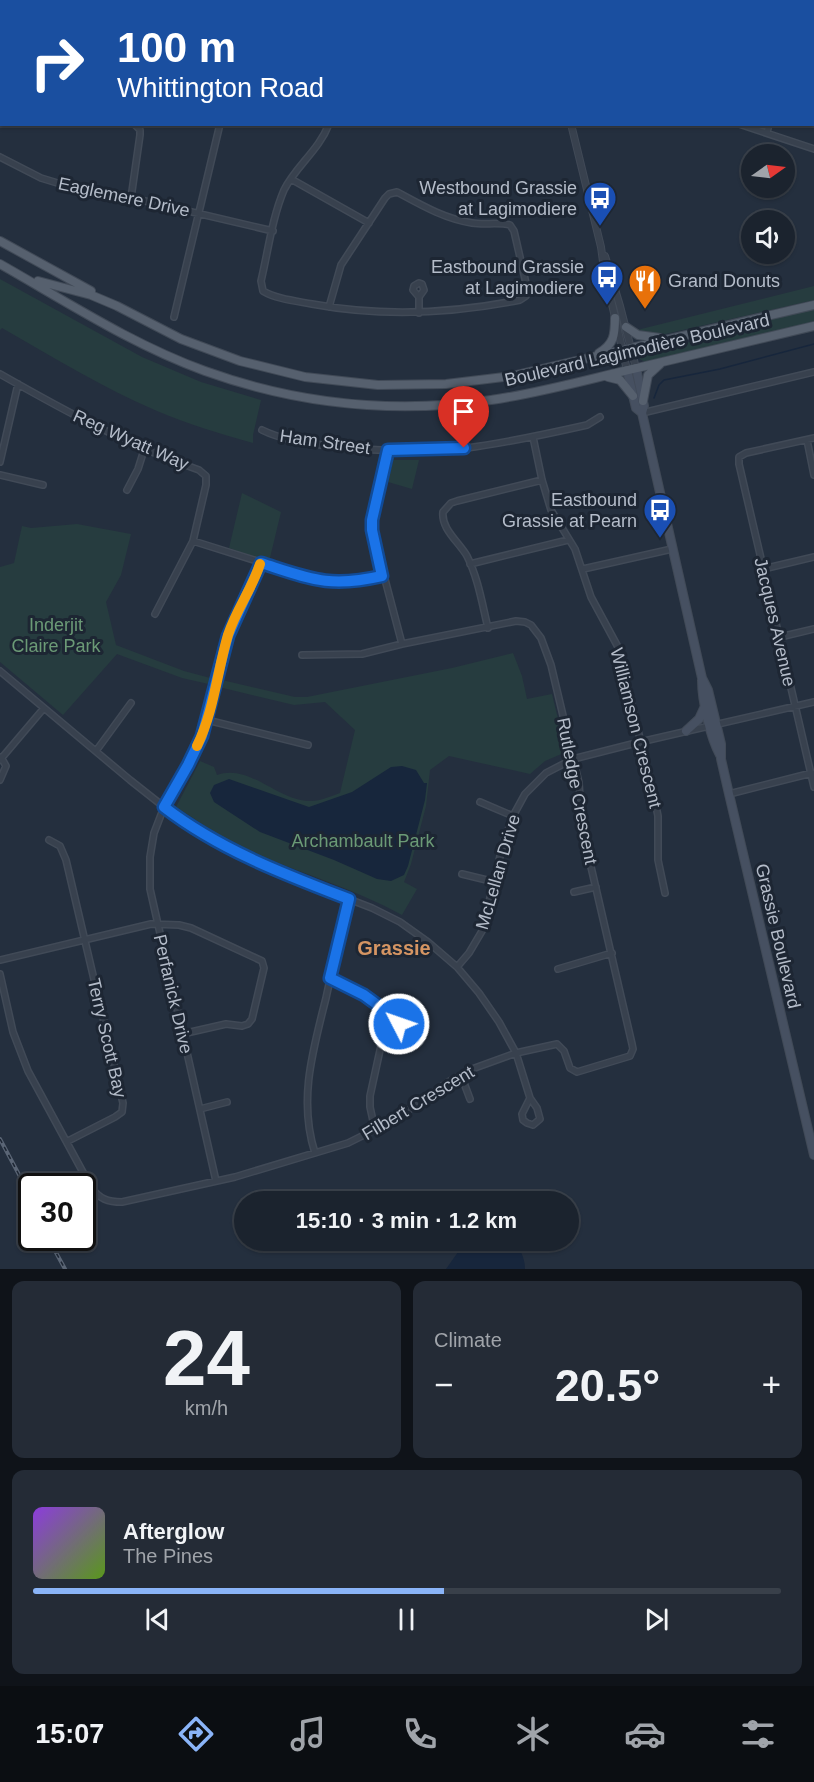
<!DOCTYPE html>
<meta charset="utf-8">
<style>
:root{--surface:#1b232e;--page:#242b36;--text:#f1f3f6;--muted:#a0a4aa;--line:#39404a;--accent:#8ab4f8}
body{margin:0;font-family:Helvetica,sans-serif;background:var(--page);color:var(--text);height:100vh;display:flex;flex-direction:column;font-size:22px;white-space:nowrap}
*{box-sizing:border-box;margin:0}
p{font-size:20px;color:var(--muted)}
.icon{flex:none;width:33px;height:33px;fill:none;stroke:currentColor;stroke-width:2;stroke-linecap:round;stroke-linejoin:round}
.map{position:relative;height:1269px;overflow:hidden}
.side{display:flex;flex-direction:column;gap:12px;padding:12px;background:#0f1319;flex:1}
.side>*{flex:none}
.guide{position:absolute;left:0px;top:0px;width:814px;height:126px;box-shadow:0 2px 4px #0004,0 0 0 2px var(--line);background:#1a4fa0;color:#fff;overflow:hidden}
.needle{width:39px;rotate:76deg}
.buttons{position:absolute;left:741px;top:144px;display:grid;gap:12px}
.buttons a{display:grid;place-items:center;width:54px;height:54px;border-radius:50%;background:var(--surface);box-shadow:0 2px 4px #0004,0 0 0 2px var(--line);font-size:30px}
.speed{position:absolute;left:18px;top:1173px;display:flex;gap:12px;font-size:30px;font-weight:700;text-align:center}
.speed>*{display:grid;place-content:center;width:78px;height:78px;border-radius:50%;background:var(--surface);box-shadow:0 2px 4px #0004,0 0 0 2px var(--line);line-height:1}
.speed .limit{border:3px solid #111;border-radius:9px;background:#fff;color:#111}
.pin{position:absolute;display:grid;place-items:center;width:51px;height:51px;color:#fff;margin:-62px -26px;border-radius:50% 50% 50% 0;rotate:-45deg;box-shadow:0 0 6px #0007}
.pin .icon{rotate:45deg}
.me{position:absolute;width:66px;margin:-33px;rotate:311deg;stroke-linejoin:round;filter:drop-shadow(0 0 4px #0008)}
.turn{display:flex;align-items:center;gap:21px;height:126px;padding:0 18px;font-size:27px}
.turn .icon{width:78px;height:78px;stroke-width:2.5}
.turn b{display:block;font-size:42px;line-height:51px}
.big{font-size:45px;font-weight:700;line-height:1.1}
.side .tile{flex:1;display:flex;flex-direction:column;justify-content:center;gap:9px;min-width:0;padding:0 21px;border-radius:12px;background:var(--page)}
.side .dial{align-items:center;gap:0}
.dial b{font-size:78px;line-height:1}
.song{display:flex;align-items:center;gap:18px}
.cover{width:72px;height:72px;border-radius:9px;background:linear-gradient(135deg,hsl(270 70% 55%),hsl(90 70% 35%))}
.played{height:6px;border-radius:3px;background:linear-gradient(90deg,var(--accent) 55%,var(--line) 55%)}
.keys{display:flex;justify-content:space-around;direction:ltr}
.heat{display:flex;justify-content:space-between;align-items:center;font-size:33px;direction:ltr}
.side .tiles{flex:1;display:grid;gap:12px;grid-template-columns:1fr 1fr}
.tile:last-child{grid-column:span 2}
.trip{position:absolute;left:234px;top:1191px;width:345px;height:60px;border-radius:30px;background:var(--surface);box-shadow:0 2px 4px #0004,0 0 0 2px var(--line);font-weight:700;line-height:60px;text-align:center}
.tab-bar{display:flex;height:96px;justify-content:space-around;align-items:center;background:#0b0e12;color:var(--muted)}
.tab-bar .icon{width:42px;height:42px}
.tab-bar .active{color:var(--accent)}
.tab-bar b{font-size:27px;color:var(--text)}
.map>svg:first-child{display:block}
.green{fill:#263c3f}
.water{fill:#17263c}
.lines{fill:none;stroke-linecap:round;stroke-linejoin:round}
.stream{stroke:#17263c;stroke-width:1.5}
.minor-casing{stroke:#414a57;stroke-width:8}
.tertiary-casing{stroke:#414a57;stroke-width:8}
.secondary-casing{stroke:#414a57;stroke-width:10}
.primary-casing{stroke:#414a57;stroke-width:10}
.minor{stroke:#38414e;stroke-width:5}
.tertiary{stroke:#38414e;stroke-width:6}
.secondary{stroke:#465061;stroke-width:8}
.primary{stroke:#56606e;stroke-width:8}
.rail-casing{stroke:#5a6575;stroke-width:4}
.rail{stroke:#1d2633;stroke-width:1.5;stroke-dasharray:4.5;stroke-linecap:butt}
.route-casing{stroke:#114b97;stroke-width:15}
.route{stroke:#1a73e8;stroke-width:10}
.slow{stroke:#f59e0b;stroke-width:10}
.labels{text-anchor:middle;stroke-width:6;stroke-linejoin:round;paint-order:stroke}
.poi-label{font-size:18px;fill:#b4bcc9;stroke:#1d2633;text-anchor:end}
.street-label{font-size:18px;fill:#b4bcc9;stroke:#1d2633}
.park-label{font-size:18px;fill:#6b9a76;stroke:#1d2633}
.neighbourhood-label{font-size:20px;font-weight:bold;fill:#d59563;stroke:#1d2633}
</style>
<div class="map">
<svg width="814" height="1269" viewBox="0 0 814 1269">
<rect width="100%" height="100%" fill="#242f3e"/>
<path class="green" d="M0,279L142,357L201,382L261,400L253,435V443C220,434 188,424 157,411C103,388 53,357 2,328L0,330Z
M814,286V300L661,335H650L637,330Z
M814,309V323L645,362L640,359V357L644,354C701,340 757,322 814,309Z
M393,460H419L412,489L388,482Z
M242,493L281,512L269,562L229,548Z
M77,524L131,534L121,575L106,602L116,645L184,671L214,679L213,685L182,678L117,654L63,715L0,662V567L14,563L22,526L31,528Z
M513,653L522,676L527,699L552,694L566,752L545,761L530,774L449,756L430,770L426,806L411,864L404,882L417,889L402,915C352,887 295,872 243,848C219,837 198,821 176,807L200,761L214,767L217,775C249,763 278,801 309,801C319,802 331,796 340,793L355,730L325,702L294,705L223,688L220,687L222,680L295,697H307L452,668Z"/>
<path class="water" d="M402,766L416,770L424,783H427L425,800L408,866L404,875L391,881L377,879L334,860L260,832L214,802L210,793L214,785L229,779L309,807L352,792L391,767Z
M470,1241H510C520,1246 525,1258 525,1269H446L463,1245Z"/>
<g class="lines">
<path class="stream" d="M654,398L659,385L664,380L720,369L814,344"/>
<g class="minor-casing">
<path id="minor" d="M196,0L200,2
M180,2V0
M598,2V0
M662,2L663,0
M798,2V0
M813,39H814
M0,81H2
M329,124C319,150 296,166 284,190C272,218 268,252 261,281L263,291C276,299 296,301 312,304C382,317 450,314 520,300L526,296L528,292L514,231L510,225C499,222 485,225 472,223C445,219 421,205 397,192L389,194L385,198L341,265L329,307
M739,124L814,149
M767,133L769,124
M0,157L41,178L64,185L111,193L273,231
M291,179L369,223
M131,198L140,135V130L134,124
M419,297L413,290L414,286L419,283L422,284L424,290L419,297V313
M174,317L220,124
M0,374C65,411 129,446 199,470L206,476V485L193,541L155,614
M642,413L814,372
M262,430C282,440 307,443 329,446C374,451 420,453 466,448C507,443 547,434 587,425L600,417
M533,437L542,480L551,510L575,549L591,597L618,647L655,801L658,816V860L665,893
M814,438L746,453L739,457V464L814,787
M807,440L814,475
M388,450L372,520V530L402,644
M0,462L18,384
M0,475L43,485
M127,490L138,469L144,450
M193,541L321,581L349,582L382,576
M470,564L568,540
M583,569L672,549
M763,569L814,557
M488,628C482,603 478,578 467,556C459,542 441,529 443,512L451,503L457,501L542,480
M780,637L814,629
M0,671L130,780L173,814L198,831L268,868L372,908L400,922L428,942L457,967L479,993L499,1022L516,1053L530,1098L537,1108L540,1119L533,1125L527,1123L523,1120L522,1114L530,1098
M207,720L308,745
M96,751L131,703
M0,760L44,708
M0,780L6,766L1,757
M729,794L812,773
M480,802L513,816
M49,840L60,846L66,860L123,1103L122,1112L115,1117L68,1141
M462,874L495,882
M574,892L596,887
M0,960L151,924L179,925L191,928L262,961L264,968L252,1019L248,1024L242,1026L226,1024L182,1034
M457,967L469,953L482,931L503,844L513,816L525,794L546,773L573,759L640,742L814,702
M558,969L612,953
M0,974L13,1032L28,1071L91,1187C99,1199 108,1202 122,1202L235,1177L348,1143L396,1119L448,1082L472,1069L516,1053L557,1044L564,1051L570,1068L577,1072L630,1056L633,1049L632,1044L582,828L579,783L551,665L541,638L531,625L525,622L516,621L402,644L362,654L302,655
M330,978L364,995L386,1013L387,1018L370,1096V1107L375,1130
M385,1027L394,1028L399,1024L398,1020L386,1013
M461,1075L470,1099
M200,1109L227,1102
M315,1153C298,1100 313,1050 326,998C333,965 341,932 349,899
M216,1181L150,889V857L154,833L164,807L188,765L202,736L228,636L261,563"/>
</g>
<g class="tertiary-casing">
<path id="tertiary" d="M352,0L357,2
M581,2L582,0
M571,124L601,247L604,269L627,370
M605,256L620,306L636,368"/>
</g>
<g class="secondary-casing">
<path id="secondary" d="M636,368L644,406L642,413L702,678L708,690L721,744V759L729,794L814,1155
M627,370L636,408L642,413
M702,680C702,701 710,736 720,755
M686,731L699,719L705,706"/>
</g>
<g class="primary-casing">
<path id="primary" d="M0,241L91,291
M0,264C67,302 133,345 205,371C297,404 394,414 491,400C540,393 589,379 637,368C696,354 755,340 814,326
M38,281L91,295L117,306L181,339L240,361L305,377L378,385L446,384L512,376L814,305
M626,327L638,335L660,338
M599,353C614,344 615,335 615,318
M608,377L620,380L633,396
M643,401L648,375L660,364"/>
</g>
<use href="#minor" class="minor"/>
<use href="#tertiary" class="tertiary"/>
<use href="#secondary" class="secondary"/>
<use href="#primary" class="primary"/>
<g class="rail-casing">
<path id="rail" d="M0,1139L32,1199
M48,1238L65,1269"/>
</g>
<use href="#rail" class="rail"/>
</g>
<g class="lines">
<g class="route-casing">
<path id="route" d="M399,1024L398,1020L364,995L330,978L349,899C284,874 220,850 164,807L188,765L202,736L228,636L261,563C311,579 329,588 382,576L372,530V520L388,450L464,448"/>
</g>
<use href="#route" class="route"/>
<path class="slow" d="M197,746C214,711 217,672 228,635C236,610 252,589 260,564"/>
</g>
<defs>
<g id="bus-pin" transform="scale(1.725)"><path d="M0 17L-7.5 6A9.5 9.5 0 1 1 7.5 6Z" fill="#1a4fb4" stroke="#1d2633"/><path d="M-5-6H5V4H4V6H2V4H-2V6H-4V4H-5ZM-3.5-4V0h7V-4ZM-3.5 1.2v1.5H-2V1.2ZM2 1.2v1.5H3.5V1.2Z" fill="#fff"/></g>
<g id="restaurant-pin" transform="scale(1.725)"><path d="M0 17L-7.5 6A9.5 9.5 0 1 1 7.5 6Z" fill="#e8710a" stroke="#1d2633"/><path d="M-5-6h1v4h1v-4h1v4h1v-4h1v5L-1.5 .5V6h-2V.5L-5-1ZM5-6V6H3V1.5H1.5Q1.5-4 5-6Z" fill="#fff"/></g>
</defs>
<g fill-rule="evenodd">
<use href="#bus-pin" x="600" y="198"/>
<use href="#bus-pin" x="607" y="277"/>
<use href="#restaurant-pin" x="645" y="281"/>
<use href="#bus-pin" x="660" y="510"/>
</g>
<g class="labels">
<g class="poi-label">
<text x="577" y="194">Westbound Grassie<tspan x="577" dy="21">at Lagimodiere</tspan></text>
<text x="584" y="273">Eastbound Grassie<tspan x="584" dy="21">at Lagimodiere</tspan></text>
<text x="668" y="287" text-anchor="start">Grand Donuts</text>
<text x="637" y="506">Eastbound<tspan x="637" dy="21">Grassie at Pearn</tspan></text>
</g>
<g class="street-label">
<text transform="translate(124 197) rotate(12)" y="6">Eaglemere Drive</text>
<text transform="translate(637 350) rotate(-13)" y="6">Boulevard Lagimodière Boulevard</text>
<text transform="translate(131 440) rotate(24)" y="6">Reg Wyatt Way</text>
<text transform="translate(325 442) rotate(8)" y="6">Ham Street</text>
<text transform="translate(775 622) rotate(77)" y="6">Jacques Avenue</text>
<text transform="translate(636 728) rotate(76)" y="6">Williamson Crescent</text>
<text transform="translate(577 791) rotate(79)" y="6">Rutledge Crescent</text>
<text transform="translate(498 872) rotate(-74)" y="6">McLellan Drive</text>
<text transform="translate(778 936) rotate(77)" y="6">Grassie Boulevard</text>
<text transform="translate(173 994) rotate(77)" y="6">Perfanick Drive</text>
<text transform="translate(107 1038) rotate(77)" y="6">Terry Scott Bay</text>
<text transform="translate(418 1103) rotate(-31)" y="6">Filbert Crescent</text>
</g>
<g class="park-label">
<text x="56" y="631">Inderjit<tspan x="56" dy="21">Claire Park</tspan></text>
<text x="363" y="847">Archambault Park</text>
</g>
<g class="neighbourhood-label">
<text x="394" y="955">Grassie</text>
</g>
</g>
</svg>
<div class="buttons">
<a><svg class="needle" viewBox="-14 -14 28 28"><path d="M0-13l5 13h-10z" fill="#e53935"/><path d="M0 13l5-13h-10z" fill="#a0a4aa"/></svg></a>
<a><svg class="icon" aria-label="sound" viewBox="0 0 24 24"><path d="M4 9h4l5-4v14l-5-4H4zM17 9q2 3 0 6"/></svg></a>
</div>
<div class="speed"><div class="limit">30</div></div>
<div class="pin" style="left:464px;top:448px;background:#d93025"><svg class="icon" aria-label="arrive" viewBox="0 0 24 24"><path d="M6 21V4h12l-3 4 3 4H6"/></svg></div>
<svg class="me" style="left:399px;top:1024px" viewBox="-20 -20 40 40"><circle r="17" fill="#1a73e8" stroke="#fff" stroke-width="3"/><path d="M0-11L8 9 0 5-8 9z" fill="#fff"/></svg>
<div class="trip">15:10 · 3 min · 1.2 km</div>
<div class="guide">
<div class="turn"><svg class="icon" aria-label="right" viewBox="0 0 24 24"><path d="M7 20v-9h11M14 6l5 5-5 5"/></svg><div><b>100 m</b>Whittington Road</div></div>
</div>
</div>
<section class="side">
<div class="tiles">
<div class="tile dial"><b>24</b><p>km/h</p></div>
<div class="tile"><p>Climate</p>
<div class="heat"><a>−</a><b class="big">20.5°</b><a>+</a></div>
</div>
<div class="tile">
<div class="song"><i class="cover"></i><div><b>Afterglow</b><p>The Pines</p></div></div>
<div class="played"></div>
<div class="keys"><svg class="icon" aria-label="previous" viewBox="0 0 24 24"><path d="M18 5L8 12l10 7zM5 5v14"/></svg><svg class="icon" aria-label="pause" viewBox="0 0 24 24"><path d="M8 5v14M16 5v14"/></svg><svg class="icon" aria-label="next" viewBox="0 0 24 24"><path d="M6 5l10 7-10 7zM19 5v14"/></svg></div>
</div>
</div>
</section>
<nav class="tab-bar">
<b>15:07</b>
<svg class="icon active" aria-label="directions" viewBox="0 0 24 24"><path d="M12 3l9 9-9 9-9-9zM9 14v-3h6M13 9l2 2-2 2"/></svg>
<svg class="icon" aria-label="music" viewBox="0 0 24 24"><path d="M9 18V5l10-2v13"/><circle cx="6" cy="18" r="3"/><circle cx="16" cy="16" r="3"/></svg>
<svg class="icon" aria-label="phone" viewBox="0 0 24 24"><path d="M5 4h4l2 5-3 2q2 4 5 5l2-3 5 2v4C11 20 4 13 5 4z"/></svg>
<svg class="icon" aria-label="climate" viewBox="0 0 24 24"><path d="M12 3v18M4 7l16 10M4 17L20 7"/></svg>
<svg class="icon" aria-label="car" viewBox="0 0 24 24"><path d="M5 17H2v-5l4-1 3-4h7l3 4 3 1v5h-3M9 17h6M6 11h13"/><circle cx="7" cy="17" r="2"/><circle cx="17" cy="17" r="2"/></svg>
<svg class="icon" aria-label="filters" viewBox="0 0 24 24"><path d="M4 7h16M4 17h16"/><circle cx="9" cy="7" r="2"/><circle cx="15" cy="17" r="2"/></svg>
</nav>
